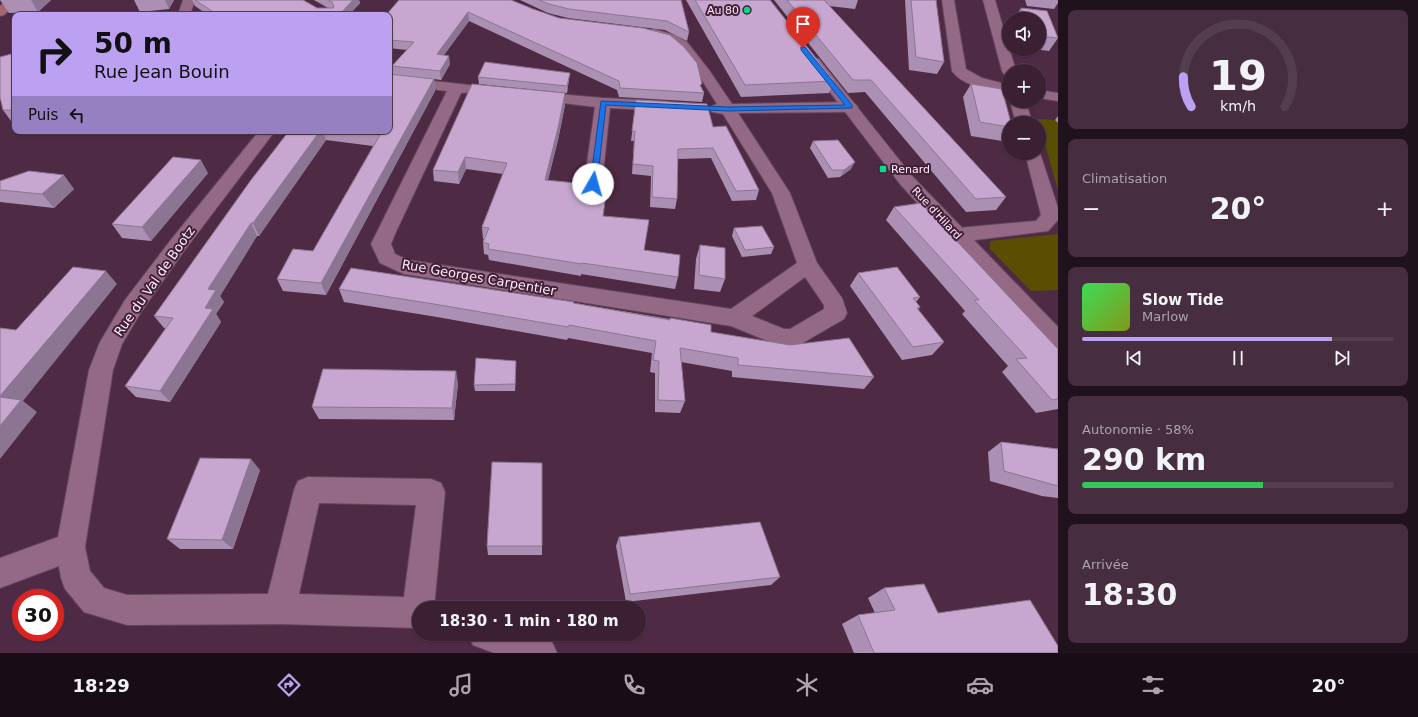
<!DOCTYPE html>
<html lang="fr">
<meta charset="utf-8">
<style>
:root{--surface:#3b2033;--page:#462d3f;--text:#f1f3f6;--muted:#aca3ac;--line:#543e4e;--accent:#bca0f2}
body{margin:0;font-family:"DejaVu Sans",sans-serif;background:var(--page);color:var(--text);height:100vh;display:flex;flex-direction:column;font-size:15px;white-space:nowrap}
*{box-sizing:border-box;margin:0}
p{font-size:13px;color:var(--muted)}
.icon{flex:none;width:22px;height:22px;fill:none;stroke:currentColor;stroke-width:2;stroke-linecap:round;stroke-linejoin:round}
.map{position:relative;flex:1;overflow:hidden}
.side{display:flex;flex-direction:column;gap:10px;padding:10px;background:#20121c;width:360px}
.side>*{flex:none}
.banner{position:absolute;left:12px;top:12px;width:380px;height:122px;border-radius:8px;box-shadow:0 1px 3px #0004,0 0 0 1px var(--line);background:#bca0f2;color:#111;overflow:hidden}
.fabs{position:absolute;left:1002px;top:12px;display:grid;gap:8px}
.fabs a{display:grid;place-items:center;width:44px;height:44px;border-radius:50%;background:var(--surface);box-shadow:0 1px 3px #0004,0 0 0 1px var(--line);font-size:20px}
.speed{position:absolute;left:12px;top:589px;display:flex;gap:8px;font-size:20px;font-weight:700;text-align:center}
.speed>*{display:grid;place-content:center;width:52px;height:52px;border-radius:50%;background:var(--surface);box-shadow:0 1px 3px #0004,0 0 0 1px var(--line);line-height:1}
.speed .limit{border:6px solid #d22;background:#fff;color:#111}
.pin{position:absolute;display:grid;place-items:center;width:34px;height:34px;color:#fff;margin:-41px -17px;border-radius:50% 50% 50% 0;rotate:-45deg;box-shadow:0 0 4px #0007}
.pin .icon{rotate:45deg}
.me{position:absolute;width:44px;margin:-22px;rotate:7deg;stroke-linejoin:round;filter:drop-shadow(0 0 3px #0008)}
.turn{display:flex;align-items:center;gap:14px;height:84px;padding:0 16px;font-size:18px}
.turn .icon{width:52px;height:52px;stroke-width:2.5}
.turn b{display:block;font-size:28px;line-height:34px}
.then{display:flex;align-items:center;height:38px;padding:0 16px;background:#0003;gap:8px;font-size:15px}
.big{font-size:30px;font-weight:700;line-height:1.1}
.side .widget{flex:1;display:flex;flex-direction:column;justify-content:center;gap:6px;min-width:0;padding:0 14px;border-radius:8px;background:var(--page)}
.side .dial{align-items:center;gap:0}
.dial svg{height:104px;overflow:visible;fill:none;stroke:var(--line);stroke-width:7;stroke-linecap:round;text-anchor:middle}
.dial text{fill:var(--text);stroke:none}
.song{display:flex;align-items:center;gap:12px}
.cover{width:48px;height:48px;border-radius:6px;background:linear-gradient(135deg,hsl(130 70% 55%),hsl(70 70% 35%))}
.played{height:4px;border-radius:2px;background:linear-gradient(90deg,var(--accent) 80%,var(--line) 80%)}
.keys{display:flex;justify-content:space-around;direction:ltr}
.heat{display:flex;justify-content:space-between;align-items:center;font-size:22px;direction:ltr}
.charge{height:6px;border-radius:3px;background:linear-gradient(90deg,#34c759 58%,var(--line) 0)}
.trip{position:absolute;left:412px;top:601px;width:234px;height:40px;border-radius:20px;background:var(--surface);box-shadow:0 1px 3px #0004,0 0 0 1px var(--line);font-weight:700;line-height:40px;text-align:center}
.menu{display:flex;height:64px;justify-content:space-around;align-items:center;background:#180d14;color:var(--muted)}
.menu .icon{width:28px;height:28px}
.menu .on{color:var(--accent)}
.menu b{font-size:18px;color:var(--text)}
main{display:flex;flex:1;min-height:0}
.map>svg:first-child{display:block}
.green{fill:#5a4e03}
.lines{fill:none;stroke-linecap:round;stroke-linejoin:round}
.minor-casing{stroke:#63465b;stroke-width:2}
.tertiary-casing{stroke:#63465b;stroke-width:2}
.secondary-casing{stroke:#63465b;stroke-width:2}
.minor{fill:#946986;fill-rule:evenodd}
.tertiary{fill:#946986;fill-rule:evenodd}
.secondary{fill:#a36671;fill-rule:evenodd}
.wall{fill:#ab90b3}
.shaded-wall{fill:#8b7592}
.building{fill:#c7a7d0;stroke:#8b7592}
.route{fill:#1a73e8;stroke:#114b97}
.poi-dot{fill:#04d98b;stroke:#441f3a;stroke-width:1.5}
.labels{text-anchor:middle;stroke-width:4;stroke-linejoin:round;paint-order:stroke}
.far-poi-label{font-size:11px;fill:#fceef7;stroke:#441f3a;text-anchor:end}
.far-street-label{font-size:11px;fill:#fceef7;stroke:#441f3a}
.street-label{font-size:13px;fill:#fceef7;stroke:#441f3a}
</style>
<main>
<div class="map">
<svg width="1058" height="653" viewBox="0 0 1058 653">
<rect width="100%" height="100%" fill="#4f2a44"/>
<path class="green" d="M1038,119L1055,120L1058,123V191Z
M1058,234V290L1031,291L990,249V241Z"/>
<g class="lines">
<g class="minor-casing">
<path id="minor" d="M183,0H195L190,15H178Z
M942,0H954L966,69L982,78L1009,85V93C991,90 963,87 952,71Z
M983,0H995L1016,71H1009V75L1004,74L1002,71Z
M654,29L675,35L687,42L709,70L732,104L850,102L855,104L858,107L855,110L850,112L738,113L790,193L817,263L842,298L847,313L844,319L801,344L793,347H782L731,326L404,274L380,263L371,244L447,91L389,84V76L469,85L474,86L476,89L474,92L461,93L395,234L391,244L395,254L408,260L731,309L797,263L772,193L723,114L712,112L709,109L712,106L717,104C706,87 692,62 678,48C670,41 652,40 648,33L649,30ZM805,277L824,305V309L790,329H784L752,316Z
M1039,90L1058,93V101L1039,98Z
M536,92L603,98L665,101L670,103L673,106L670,109L665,111L610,108L602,184L599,188L593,189L587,188L584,184L595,107L531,99L529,96L531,93Z
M1010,101H1026L1032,123H1016Z
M259,131H275L184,251L141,312L122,344L113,370L85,547L90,571L104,588L127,595L268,594L294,490L298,481L308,477L431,479L441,483L445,492L434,608H419V628L280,624L127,625L84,612L65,589L61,578L59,566L0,588V558L58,537L89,370L100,342L125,300L170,241ZM319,503L416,505L404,597L299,594Z
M1039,150L1058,208V220L1048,231L958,242L951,240L948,235L951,230L958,228L1036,221L1041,215L1025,153H1039Z
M468,634H532L552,642L557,653H494L473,645Z"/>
</g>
<g class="tertiary-casing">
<path id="tertiary" d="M814,58L819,59L912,176L1058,327V351L1050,348L900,184L807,62L809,59Z"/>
</g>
<g class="secondary-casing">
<path id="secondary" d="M7,0H20L4,15L0,16V6Z"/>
</g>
<use href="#minor" class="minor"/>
<use href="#tertiary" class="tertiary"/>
<use href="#secondary" class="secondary"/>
</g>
<path class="wall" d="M0,0H51L38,12L9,13Z
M134,0H174L169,9L140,12Z
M192,0H303L317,8H328L314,0H359L360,3L349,15H208L195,6Z
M511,0L701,87L704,93L702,102L619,97L617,90L469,21L444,55L450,64L441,80L434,79L435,91L326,295L283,291L277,279L313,251L373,146L326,140L259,236H257L220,296L224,302L216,314L221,322L170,402L136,397L125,386L166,329L164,328L154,316L289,131H389L393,74L392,66L407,50L389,48V15Z
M520,0H681L689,32L687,41L665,30L568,18L548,13Z
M686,0H770L834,81L829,93L741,97Z
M774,0H858L855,9L829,6L1006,197L996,210L966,212L865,92L848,93Z
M905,0H936L944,62L937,74L909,70Z
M1025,0H1058V3L1054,9L1027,6Z
M1021,8L1047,11L1058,38L1049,51L1034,49H1039V19H1014Z
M15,53V121H11L3,110Z
M570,73L569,79L567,93L479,84L478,77Z
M971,84L1009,123V132L1002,141L971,136L963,97Z
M636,100L713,127L759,190L756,200L732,201L711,158L678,159L677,199L675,209L650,207L651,176L632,174L634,141H631Z
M565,105L558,140L548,180L603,216L644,250L678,277L675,289L581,274V276L489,260L488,255L484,254L483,242L485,239H483L482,227L503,174L466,169L459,184L434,181L433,170Z
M1058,116V123L1055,120Z
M813,141L851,169L840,177L828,178L810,148Z
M208,173L151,241L122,238L112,224Z
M0,181L74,189L54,208L0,202Z
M894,207L1058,349V409L1036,413L1002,372L1008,366L962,314L965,311L886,220Z
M734,228L774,247L771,254L742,257L732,236Z
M700,245L725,279L720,292L694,289L696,259Z
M858,273L920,297L916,302L920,307L918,310L944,342L932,355L902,360L850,286Z
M339,289L574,303L670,319V318L711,332L874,377L864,389L732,377V371L681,362L685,401L680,413L655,412V373L650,372L652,353L568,338L567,340L437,317L344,302Z
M516,368L515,391H475L474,385Z
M458,383L454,420L319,419L312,407Z
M1001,442L1058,449V498L1042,496L990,481L988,452Z
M260,470L233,549H180L167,539Z
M619,537L780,577L771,585L626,602L616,546Z
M487,546H542V555H488Z
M884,588L938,613L1058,653H854L842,624L858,615L875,613L868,598Z"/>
<path class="shaded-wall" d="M31,0H51L38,12Z
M165,0H174L169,9Z
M353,0H359L360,3L349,15H339Z
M468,12L469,21L438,63L437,54Z
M449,56L450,64L441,80L440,71Z
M570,73L569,79L567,93V86Z
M434,79L435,91L326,295L321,283Z
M565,93V105L558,140L545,191V180Z
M320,131H323L326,140L259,236L253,223Z
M465,157L466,169L459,184L458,172Z
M201,160L208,173L151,241L142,227Z
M855,162L851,169L840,177L844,170Z
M64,175L74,189L54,208L42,194Z
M251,223L257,236L220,296L224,302L216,314L221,322L170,402L160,391L205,308L208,289Z
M106,271L117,284L23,401L37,412L0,459V396Z
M516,361V368L515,391V384Z
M456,371L458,383L454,420L452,408Z
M251,459L260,470L233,549L222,540Z"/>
<path class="building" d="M195,0H303L317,8H333L334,7L332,2L328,0H353L339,15H218Z
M399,0H511L533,9L559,18L643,28L670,35L684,47L697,63L702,84L700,85L704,93L620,88L619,81L468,12L437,54L449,56L440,71L392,66L414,42L389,40V15H386Z
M539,0H681L689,32L667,21L569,9L549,4Z
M695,0H770L834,81L745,85Z
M787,0H824L1006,197L976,199L871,80H853Z
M911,0H936L944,62L916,57Z
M1021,8L1047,11L1058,38L1039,36V19H1025Z
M15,53V110H3L0,97V57Z
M485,62L570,73L567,86L478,77Z
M389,74L434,79L321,283L277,279L293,249L313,251L380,135L350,131H389Z
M472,84L565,93L558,128L545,180L607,186L603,216L649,220L644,250L680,255L678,277L582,263V264L488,249L489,244L483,242L489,228L482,227L507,163L465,157L458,172L433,170Z
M971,84L1002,89L1011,123H1009V127L980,122Z
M636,100L707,104L713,127L726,126L759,190L736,191L713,148L678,149L677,199L652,197L653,166L633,164L635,131H632Z
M289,131H320L253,223H251L208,289L216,290L205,308L213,309L160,391L125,386L173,318L154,316L251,180Z
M838,140L855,162L844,170H832L813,141Z
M173,157L201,160L142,227L112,224Z
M29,171L64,175L42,194L0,190V181Z
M921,203L1058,349V399L1052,400L1016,359L1027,358L974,300H979L894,207Z
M762,226L774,247L745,250L734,228Z
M700,245L725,248V279L699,275Z
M73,267L106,271L0,396V328L16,330Z
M897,267L920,297L913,298L920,307L917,308L944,342L913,347L858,273Z
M351,268L574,302L573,303L670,320V318L711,325V332L790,345L849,338L874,377L738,365V358L680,348L685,401L658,400L659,361L653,360L656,341L569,325L568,327L434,304L339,289Z
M476,358L516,361L515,384L474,385Z
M323,369L456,371L452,408L312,407Z
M0,397L21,400L0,426Z
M1001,442L1058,449V486L1004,471Z
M200,458L251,459L222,540L167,539Z
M492,462L542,463V546H487Z
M760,522L780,577L630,594L619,537Z
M924,584L938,613L1030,600L1058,646V653H874L858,615L895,610L884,588Z"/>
<path class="route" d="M801,47H805L852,105V108L728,111L606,105L597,184L593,186L590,184L601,101L728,107L845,105L801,50Z"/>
<g class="poi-dot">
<circle cx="747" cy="10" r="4"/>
<rect x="879" y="165" width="8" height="8" rx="2"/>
</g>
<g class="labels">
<g class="far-poi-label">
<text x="739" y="14">Au 80</text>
<text x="891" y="173" text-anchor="start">Renard</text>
</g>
<g class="far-street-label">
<text transform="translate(937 213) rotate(47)" y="4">Rue d'Hilard</text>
</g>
<g class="street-label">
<text transform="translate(479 277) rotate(10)" y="5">Rue Georges Carpentier</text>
<text transform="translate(154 281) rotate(-55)" y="5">Rue du Val de Bootz</text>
</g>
</g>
</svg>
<div class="fabs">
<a><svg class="icon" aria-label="sound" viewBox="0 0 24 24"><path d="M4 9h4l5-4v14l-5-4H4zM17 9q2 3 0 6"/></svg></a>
<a>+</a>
<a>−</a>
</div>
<div class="speed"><div class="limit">30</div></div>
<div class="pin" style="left:803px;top:48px;background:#d93025"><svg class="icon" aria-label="arrive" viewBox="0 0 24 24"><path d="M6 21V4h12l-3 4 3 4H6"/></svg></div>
<svg class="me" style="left:593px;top:184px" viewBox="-20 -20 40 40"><circle r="19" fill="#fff"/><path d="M0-13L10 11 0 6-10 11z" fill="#1a73e8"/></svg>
<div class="trip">18:30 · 1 min · 180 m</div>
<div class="banner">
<div class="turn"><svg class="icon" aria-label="right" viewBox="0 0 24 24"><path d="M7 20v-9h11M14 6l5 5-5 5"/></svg><div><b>50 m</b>Rue Jean Bouin</div></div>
<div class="then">Puis<svg class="icon" aria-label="left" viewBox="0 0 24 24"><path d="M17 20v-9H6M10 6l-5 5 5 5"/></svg></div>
</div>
</div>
<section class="side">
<div class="widget dial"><svg viewBox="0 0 100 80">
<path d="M14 69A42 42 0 1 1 86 69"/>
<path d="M14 69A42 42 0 0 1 8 46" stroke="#bca0f2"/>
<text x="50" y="56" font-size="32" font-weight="700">19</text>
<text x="50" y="72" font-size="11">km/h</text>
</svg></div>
<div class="widget"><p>Climatisation</p>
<div class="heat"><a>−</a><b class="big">20°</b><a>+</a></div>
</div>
<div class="widget">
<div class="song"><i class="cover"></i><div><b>Slow Tide</b><p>Marlow</p></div></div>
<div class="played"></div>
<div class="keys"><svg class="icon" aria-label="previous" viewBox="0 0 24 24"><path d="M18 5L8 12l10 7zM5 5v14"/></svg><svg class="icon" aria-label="pause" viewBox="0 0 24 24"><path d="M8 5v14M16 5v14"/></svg><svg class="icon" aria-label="next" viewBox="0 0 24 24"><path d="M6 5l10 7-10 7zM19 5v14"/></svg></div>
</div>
<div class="widget"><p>Autonomie · 58%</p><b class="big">290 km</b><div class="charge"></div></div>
<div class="widget"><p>Arrivée</p><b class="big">18:30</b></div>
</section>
</main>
<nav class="menu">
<b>18:29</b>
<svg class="icon on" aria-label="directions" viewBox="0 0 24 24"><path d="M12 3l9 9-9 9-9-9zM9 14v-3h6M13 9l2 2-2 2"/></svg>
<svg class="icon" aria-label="music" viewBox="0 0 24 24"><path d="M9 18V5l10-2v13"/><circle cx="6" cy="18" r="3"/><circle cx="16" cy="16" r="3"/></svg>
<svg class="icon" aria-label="phone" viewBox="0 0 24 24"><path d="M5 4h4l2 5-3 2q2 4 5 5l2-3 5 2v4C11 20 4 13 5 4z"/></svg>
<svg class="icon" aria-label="climate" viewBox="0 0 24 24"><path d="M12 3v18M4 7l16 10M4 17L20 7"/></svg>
<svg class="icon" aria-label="car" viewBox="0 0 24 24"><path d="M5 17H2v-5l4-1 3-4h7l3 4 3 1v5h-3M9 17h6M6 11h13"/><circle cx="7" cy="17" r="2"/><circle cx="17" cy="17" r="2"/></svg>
<svg class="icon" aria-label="filters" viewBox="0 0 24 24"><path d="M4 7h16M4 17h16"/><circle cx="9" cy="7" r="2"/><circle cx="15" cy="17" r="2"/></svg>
<b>20°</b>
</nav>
